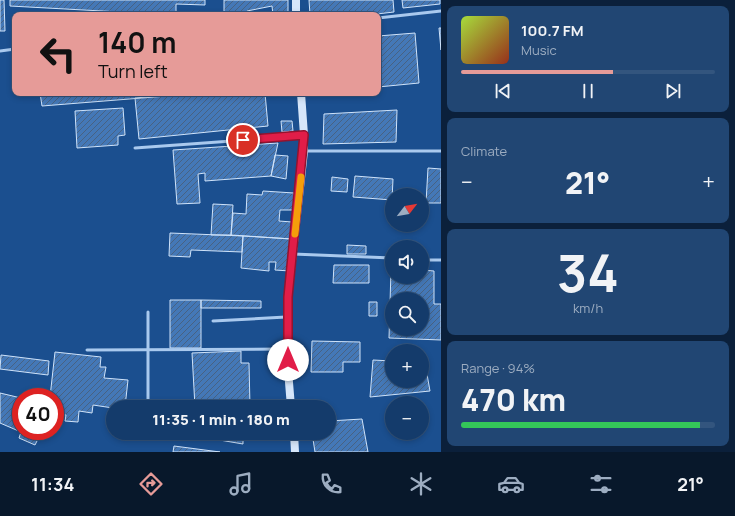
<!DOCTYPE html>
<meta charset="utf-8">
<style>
:root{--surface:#143b6b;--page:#214673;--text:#f1f3f6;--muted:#9dadc1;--line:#33557e;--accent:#e69b98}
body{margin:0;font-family:Manrope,sans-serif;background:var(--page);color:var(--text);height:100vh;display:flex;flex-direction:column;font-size:15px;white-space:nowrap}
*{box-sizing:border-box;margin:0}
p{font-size:13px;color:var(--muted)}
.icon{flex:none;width:22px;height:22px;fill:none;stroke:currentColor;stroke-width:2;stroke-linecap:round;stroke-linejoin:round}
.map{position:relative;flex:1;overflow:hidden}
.drawer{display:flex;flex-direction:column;gap:6px;padding:6px;background:#0b203b;width:294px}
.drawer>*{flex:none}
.top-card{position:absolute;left:12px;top:12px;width:369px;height:84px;border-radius:8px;box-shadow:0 2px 6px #0003,0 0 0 1px var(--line);background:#e69b98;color:#111;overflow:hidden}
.needle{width:26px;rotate:59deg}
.fabs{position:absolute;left:385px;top:188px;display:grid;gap:8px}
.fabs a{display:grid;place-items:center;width:44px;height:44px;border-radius:50%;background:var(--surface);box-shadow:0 2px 6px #0003,0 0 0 1px var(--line);font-size:20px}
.speed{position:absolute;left:12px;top:388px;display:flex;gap:8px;font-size:20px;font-weight:700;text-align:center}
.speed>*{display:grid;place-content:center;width:52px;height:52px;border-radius:50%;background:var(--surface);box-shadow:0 2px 6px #0003,0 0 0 1px var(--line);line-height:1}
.speed .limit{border:6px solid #d22;background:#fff;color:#111}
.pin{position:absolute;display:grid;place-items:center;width:34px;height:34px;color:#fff;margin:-17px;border:2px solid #fff;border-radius:50%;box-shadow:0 1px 4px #0007}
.me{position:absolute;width:44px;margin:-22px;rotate:0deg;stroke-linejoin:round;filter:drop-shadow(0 0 3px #0008)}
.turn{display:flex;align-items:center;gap:14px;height:84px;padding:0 20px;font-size:18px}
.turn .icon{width:52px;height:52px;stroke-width:2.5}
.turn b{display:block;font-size:28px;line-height:34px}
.big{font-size:30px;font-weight:800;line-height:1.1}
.drawer .card{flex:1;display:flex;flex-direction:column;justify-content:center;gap:6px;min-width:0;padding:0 14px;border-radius:8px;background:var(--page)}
.drawer .dial{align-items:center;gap:0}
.dial b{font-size:52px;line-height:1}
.song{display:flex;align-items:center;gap:12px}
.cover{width:48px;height:48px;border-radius:6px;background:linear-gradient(135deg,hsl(80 70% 55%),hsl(10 70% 35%))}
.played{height:4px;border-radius:2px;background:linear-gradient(90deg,var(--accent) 60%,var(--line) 60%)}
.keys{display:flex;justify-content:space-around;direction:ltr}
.heat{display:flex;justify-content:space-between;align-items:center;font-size:22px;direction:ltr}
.charge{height:6px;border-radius:3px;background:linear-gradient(90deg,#34c759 94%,var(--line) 0)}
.trip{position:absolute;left:106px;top:400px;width:230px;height:40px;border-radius:20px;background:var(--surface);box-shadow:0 2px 6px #0003,0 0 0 1px var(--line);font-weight:800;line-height:40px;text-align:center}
.tab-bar{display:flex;height:64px;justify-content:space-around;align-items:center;background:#08182b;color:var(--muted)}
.tab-bar .icon{width:28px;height:28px}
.tab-bar .on{color:var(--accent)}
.tab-bar b{font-size:18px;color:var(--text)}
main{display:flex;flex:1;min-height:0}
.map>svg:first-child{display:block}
.building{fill:url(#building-hatch);stroke:#cfe3fa;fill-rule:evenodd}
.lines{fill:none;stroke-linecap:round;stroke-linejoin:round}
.lane{stroke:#a9c9ee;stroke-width:3}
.secondary{stroke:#d6e6fa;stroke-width:8}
.route-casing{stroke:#92132f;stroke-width:10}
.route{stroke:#e11d48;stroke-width:7}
.slow{stroke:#f59e0b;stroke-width:7}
</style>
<main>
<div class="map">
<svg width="441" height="452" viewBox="0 0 441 452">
<defs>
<pattern id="building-hatch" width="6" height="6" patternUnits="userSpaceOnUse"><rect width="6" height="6" fill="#4478b7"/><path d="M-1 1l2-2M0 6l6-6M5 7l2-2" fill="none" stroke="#486282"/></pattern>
</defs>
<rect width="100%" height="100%" fill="#1b4f8f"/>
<path class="building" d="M0,0H4L5,31H0Z
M10,0H205V5L176,4V15L10,6Z
M224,0H288V15H273L272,6L247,11L246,15H224Z
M309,0H393L394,12L368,15H310Z
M402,0H440V4L403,8Z
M439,28H441V50Z
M415,33L419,83L378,87V36Z
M40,93H166L167,96L42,106Z
M193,93H265L268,126L139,139L135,98Z
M123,108L125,135L118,136V145L77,148L75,111Z
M397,110L396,142L323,144L324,114Z
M281,121H292L293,131L282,132Z
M278,143L271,176L205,181V173L198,174L200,203L177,204L173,150Z
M275,155L288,156L286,179L271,176Z
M428,168L441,169V203H426Z
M355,176L393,179L392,200L353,197Z
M332,177L348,179L347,192L331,191Z
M263,191L294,193L293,210H280L279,221L292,222V239L231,235L233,213L246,214L247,194L262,195Z
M213,204L233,205L231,235H211Z
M170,233L243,236L242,252L191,250L190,257L169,256Z
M243,236L292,239L290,271L275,270L276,262H269V271L241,268Z
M347,245L366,246V254H347Z
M334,265H369V283H333Z
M391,269H392V277H422V270L434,271V304H441V340L389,338ZM392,299H422V329H392Z
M170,300H201V348H170Z
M201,300L261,301V308H201Z
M369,302H377V316H369Z
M312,341L360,342V362H343V372H311Z
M241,351V363H249L250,407H195L192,353Z
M55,352L101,357L100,367H106L104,378L128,380L125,407L113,408L93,405L92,413L79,411L78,422L65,421L66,415L55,413V397H50Z
M1,355L49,361L48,375L0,369Z
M373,360L392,361V381H422V363H425L430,391L370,397Z
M0,393L21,398V431H42L35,445L19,438L21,432L0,423Z
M362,419L368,452H315L312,433H329V421Z
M196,433H243V444L196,436Z
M174,446L220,452H173Z"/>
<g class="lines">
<path class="lane" d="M378,18L441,11
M0,51L15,49
M135,148L303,136
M306,151H441
M293,254L392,258
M422,260H441
M213,321L286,317
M87,350L286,349
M148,407V312"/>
<path class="secondary" d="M296,0V15
M291,407L288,370V297L304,151V135L301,93
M294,433L295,452"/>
</g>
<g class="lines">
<g class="route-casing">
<path id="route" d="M243,140L304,135L288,297V360"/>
</g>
<use href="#route" class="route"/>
<path class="slow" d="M295,234L301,177"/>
</g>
</svg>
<div class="fabs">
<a><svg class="needle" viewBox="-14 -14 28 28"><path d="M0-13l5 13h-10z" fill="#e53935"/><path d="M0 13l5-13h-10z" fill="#9dadc1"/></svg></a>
<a><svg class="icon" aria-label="sound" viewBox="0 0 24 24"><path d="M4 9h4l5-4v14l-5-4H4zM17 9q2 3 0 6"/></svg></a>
<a><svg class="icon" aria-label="search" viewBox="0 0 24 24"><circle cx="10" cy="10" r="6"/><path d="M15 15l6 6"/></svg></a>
<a>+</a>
<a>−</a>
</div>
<div class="speed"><div class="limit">40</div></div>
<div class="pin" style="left:243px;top:140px;background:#d93025"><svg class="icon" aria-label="arrive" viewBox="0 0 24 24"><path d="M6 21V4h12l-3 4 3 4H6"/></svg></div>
<svg class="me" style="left:288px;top:360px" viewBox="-20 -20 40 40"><circle r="19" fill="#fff"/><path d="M0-13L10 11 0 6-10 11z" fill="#e11d48"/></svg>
<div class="trip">11:35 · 1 min · 180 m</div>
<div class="top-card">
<div class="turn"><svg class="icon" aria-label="left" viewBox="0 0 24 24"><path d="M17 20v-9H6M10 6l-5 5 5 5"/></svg><div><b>140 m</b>Turn left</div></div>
</div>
</div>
<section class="drawer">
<div class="card">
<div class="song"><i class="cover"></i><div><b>100.7 FM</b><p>Music</p></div></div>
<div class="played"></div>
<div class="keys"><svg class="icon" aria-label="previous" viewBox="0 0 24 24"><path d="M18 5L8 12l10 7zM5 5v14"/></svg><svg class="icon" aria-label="pause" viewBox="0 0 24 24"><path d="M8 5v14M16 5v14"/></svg><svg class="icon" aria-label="next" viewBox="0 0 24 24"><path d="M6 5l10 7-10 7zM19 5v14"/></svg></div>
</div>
<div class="card"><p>Climate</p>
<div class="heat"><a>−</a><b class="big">21°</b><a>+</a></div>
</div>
<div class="card dial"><b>34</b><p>km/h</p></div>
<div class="card"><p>Range · 94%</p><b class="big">470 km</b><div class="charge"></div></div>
</section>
</main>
<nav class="tab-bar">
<b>11:34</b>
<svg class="icon on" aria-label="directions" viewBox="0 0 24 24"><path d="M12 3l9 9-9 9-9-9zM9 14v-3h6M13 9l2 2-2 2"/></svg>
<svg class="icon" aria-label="music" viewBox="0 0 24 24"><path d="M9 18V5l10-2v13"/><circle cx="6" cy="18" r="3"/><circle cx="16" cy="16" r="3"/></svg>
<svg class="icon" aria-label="phone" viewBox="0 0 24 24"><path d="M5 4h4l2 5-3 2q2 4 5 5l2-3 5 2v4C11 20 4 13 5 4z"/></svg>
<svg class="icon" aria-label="climate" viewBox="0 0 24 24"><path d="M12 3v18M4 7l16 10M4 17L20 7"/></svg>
<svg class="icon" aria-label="car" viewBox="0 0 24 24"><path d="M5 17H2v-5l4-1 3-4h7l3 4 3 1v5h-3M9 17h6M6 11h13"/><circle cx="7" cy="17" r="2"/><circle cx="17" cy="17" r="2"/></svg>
<svg class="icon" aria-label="filters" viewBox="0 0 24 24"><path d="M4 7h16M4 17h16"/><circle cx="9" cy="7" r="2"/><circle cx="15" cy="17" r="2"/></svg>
<b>21°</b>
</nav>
